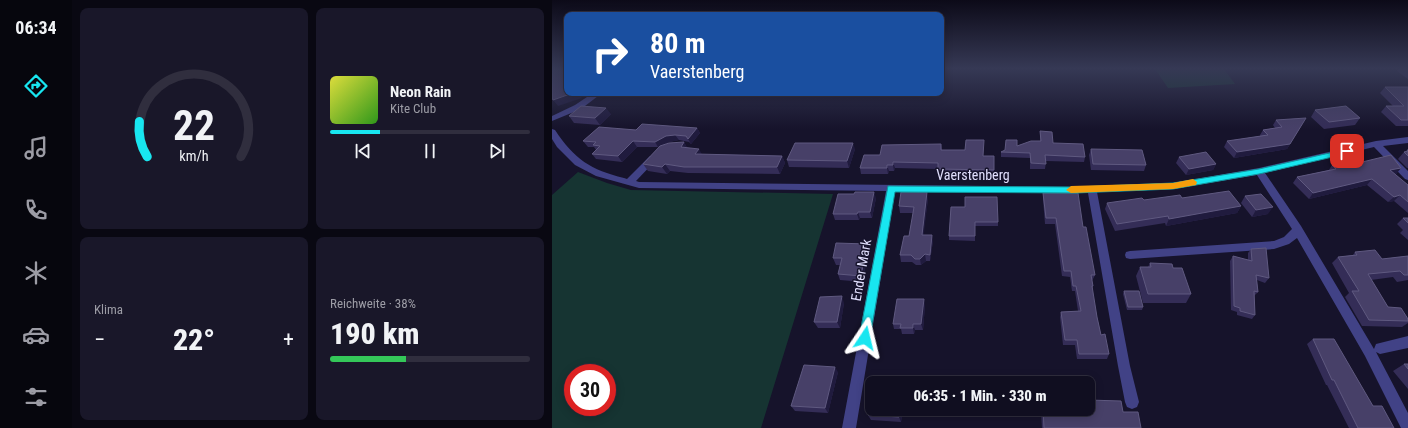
<!DOCTYPE html>
<html lang="de">
<meta charset="utf-8">
<style>
:root{--surface:#100e20;--page:#191729;--text:#f1f3f6;--muted:#9c9ca5;--line:#302e3e;--accent:#18e6f0}
body{margin:0;font-family:"Roboto Condensed",sans-serif;background:var(--page);color:var(--text);height:100vh;display:flex;flex-direction:column;font-size:15px;white-space:nowrap}
*{box-sizing:border-box;margin:0}
p{font-size:13px;color:var(--muted)}
.icon{flex:none;width:22px;height:22px;fill:none;stroke:currentColor;stroke-width:2;stroke-linecap:round;stroke-linejoin:round}
.map{position:relative;flex:1;overflow:hidden}
.panel{display:flex;flex-direction:column;gap:8px;padding:8px;background:#090812;width:480px}
.panel>*{flex:none}
.guide{position:absolute;left:12px;top:12px;width:380px;height:84px;border-radius:8px;box-shadow:0 2px 10px #0003,0 0 0 1px var(--line);background:#1a4fa0;color:#fff;overflow:hidden}
.speed{position:absolute;left:12px;top:364px;display:flex;gap:8px;font-size:20px;font-weight:700;text-align:center}
.speed>*{display:grid;place-content:center;width:52px;height:52px;border-radius:50%;background:var(--surface);box-shadow:0 2px 10px #0003,0 0 0 1px var(--line);line-height:1}
.speed .limit{border:6px solid #d22;background:#fff;color:#111}
.pin{position:absolute;display:grid;place-items:center;width:34px;height:34px;color:#fff;margin:-17px;border-radius:8px;box-shadow:0 2px 6px #0006}
.me{position:absolute;width:44px;margin:-22px;rotate:10deg;stroke-linejoin:round;filter:drop-shadow(0 0 3px #0008)}
.turn{display:flex;align-items:center;gap:14px;height:84px;padding:0 20px;font-size:18px}
.turn .icon{width:52px;height:52px;stroke-width:2.5}
.turn b{display:block;font-size:28px;line-height:34px}
.big{font-size:30px;font-weight:800;line-height:1.1}
.panel .widget{flex:1;display:flex;flex-direction:column;justify-content:center;gap:6px;min-width:0;padding:0 14px;border-radius:8px;background:var(--page)}
.panel .dial{align-items:center;gap:0}
.dial svg{height:104px;overflow:visible;fill:none;stroke:var(--line);stroke-width:7;stroke-linecap:round;text-anchor:middle}
.dial text{fill:var(--text);stroke:none}
.song{display:flex;align-items:center;gap:12px}
.cover{width:48px;height:48px;border-radius:6px;background:linear-gradient(135deg,hsl(60 70% 55%),hsl(110 70% 35%))}
.played{height:4px;border-radius:2px;background:linear-gradient(90deg,var(--accent) 25%,var(--line) 25%)}
.keys{display:flex;justify-content:space-around;direction:ltr}
.heat{display:flex;justify-content:space-between;align-items:center;font-size:22px;direction:ltr}
.charge{height:6px;border-radius:3px;background:linear-gradient(90deg,#34c759 38%,var(--line) 0)}
.panel .tiles{flex:1;display:grid;gap:8px;grid-template-columns:repeat(2,1fr)}
.trip{position:absolute;left:313px;top:376px;width:230px;height:40px;border-radius:8px;background:var(--surface);box-shadow:0 2px 10px #0003,0 0 0 1px var(--line);font-weight:800;line-height:40px;text-align:center}
main{display:flex;flex:1;min-height:0}
.tabs{display:flex;flex-direction:column;width:72px;justify-content:space-around;align-items:center;background:#06060d;color:var(--muted)}
.tabs .icon{width:28px;height:28px}
.tabs .selected{color:var(--accent)}
.tabs b{font-size:18px;color:var(--text)}
.map>svg:first-child{display:block}
.green{fill:#163432;fill-rule:evenodd}
.lines{fill:none;stroke-linecap:round;stroke-linejoin:round}
.minor{fill:#414286;fill-rule:evenodd}
.wall{fill:#342d57}
.shaded-wall{fill:#201b3e}
.building{fill:#474068;stroke:#5f5980}
.route{fill:#18e6f0;stroke:#10969c}
.slow{fill:#f59e0b}
.labels{text-anchor:middle;stroke-width:3;stroke-linejoin:round;paint-order:stroke}
.street-label{font-size:14px;fill:#e1dffd;stroke:#16132b}
</style>
<main>
<nav class="tabs">
<b>06:34</b>
<svg class="icon selected" aria-label="directions" viewBox="0 0 24 24"><path d="M12 3l9 9-9 9-9-9zM9 14v-3h6M13 9l2 2-2 2"/></svg>
<svg class="icon" aria-label="music" viewBox="0 0 24 24"><path d="M9 18V5l10-2v13"/><circle cx="6" cy="18" r="3"/><circle cx="16" cy="16" r="3"/></svg>
<svg class="icon" aria-label="phone" viewBox="0 0 24 24"><path d="M5 4h4l2 5-3 2q2 4 5 5l2-3 5 2v4C11 20 4 13 5 4z"/></svg>
<svg class="icon" aria-label="climate" viewBox="0 0 24 24"><path d="M12 3v18M4 7l16 10M4 17L20 7"/></svg>
<svg class="icon" aria-label="car" viewBox="0 0 24 24"><path d="M5 17H2v-5l4-1 3-4h7l3 4 3 1v5h-3M9 17h6M6 11h13"/><circle cx="7" cy="17" r="2"/><circle cx="17" cy="17" r="2"/></svg>
<svg class="icon" aria-label="filters" viewBox="0 0 24 24"><path d="M4 7h16M4 17h16"/><circle cx="9" cy="7" r="2"/><circle cx="15" cy="17" r="2"/></svg>
</nav>
<section class="panel">
<div class="tiles">
<div class="widget dial"><svg viewBox="0 0 100 80">
<path d="M14 69A42 42 0 1 1 86 69"/>
<path d="M14 69A42 42 0 0 1 8 42" stroke="#18e6f0"/>
<text x="50" y="56" font-size="32" font-weight="700">22</text>
<text x="50" y="72" font-size="11">km/h</text>
</svg></div>
<div class="widget">
<div class="song"><i class="cover"></i><div><b>Neon Rain</b><p>Kite Club</p></div></div>
<div class="played"></div>
<div class="keys"><svg class="icon" aria-label="previous" viewBox="0 0 24 24"><path d="M18 5L8 12l10 7zM5 5v14"/></svg><svg class="icon" aria-label="pause" viewBox="0 0 24 24"><path d="M8 5v14M16 5v14"/></svg><svg class="icon" aria-label="next" viewBox="0 0 24 24"><path d="M6 5l10 7-10 7zM19 5v14"/></svg></div>
</div>
<div class="widget"><p>Klima</p>
<div class="heat"><a>−</a><b class="big">22°</b><a>+</a></div>
</div>
<div class="widget"><p>Reichweite · 38%</p><b class="big">190 km</b><div class="charge"></div></div>
</div>
</section>
<div class="map">
<svg width="856" height="428" viewBox="0 0 856 428">
<rect width="100%" height="100%" fill="#16132b"/>
<path class="green" d="M603,69H672L683,84L616,88Z
M26,172L55,183L79,190L281,194L209,428H0V195ZM21,373H55V407H21Z"/>
<g class="lines">
<path class="minor" d="M41,93H50L29,109L0,121V116L23,105Z
M0,129L3,130C22,159 39,170 72,178L75,179L98,156H104L105,158L104,160L84,181L87,182L524,187L621,183L707,168L824,141L856,137V143L831,146L856,171V180L853,179L822,147L713,173L749,226L822,349L824,344L856,336V348L828,354L824,352L856,413V428H849L813,356L745,238L737,244L722,249L578,259L574,258L573,255L574,252L578,251L722,241L732,237L740,229L705,175L621,189L545,192L578,366L587,402L585,407L580,409L575,407L573,402L566,366L536,193L343,191L304,428H290L334,191L87,188L44,176L23,165L5,147L0,139Z"/>
</g>
<path class="wall" d="M846,69H856V79L845,71Z
M833,87H856V126H844L829,112L834,106H841L828,93Z
M763,110L808,118L803,125L772,129L759,117Z
M59,114L48,125L22,123L17,116Z
M754,118L735,149L682,158L672,147L675,141L708,136V135L711,130L723,128L721,125L724,120Z
M145,128L148,133L139,144L137,142L127,140L117,142L106,147H85L70,162L44,159L40,154L44,150L42,147H36L31,141L84,130Z
M488,131L501,143L533,157L532,162L494,161L493,169H478V158L449,157V152L465,146L488,141Z
M132,142L135,148L150,155L230,156L233,163L228,174L136,173L118,171L115,174L96,171L91,164Z
M389,144L390,150L431,156L442,170V176L386,175V169L343,168L342,171H337L336,174H309L308,168L328,155Z
M303,149L297,168L237,167L235,160Z
M539,149L594,165L592,171L539,170L537,155Z
M855,150H856V168H855L846,159L852,152H853Z
M627,157L664,164L661,170L634,175L624,163Z
M780,165H798L849,168L844,174H842L856,185V213L842,201L836,202L815,185L757,199L741,183L745,177L777,170Z
M491,193L531,227L543,275L540,281L541,286L540,289L545,317L549,335L557,354L555,359H525L523,345H511L508,317L509,312L526,311L523,291H520L518,277L510,276L503,224H493L491,199Z
M693,196L716,214L700,217L689,203Z
M324,198L320,218H308L307,220H283L281,214Z
M630,198L689,206L685,213L614,226L613,223L563,231L553,209L555,203Z
M376,199L371,235L381,241L378,261H374L369,265H364L360,262H349L348,255L357,236L361,213H348L347,206Z
M399,207L446,222V226H423V241L397,240V236Z
M851,218H856V240L848,233L851,230L845,224Z
M699,249L717,278L713,283L705,280L706,292L702,296L703,315L700,319L685,315V312L679,310L678,261L681,256L696,260V253Z
M316,250L311,282L288,280L286,274L288,265H284L281,258Z
M803,252L830,259L856,256V280L845,282L841,277L819,280L836,307L856,319V323L850,327L810,326L793,297L797,293L780,263L786,257L801,255Z
M598,263L639,294L634,303H591L584,276L588,267H596Z
M572,291L591,307L590,310H575L571,294Z
M292,303L288,328H266L262,322Z
M373,305L371,330H363L362,334H350L349,329H342L341,324Z
M761,339L821,406L842,428H797L775,385H774L755,344Z
M852,364H856V389L841,371Z
M286,372L276,413L243,411L239,406Z
M351,409L349,422L319,420L316,415Z
M490,409H536L571,412L589,428H490L489,412Z"/>
<path class="shaded-wall" d="M21,93H26L30,98L6,106L1,100Z
M54,108L59,114L48,125L43,118Z
M145,128L148,133L139,144L136,139Z
M123,135L127,140L117,142L106,147L103,142L114,136Z
M81,141L85,147L70,162L66,156Z
M132,142L136,149L129,147Z
M301,143L303,149L297,168L295,161Z
M738,144L735,149L682,158L685,152Z
M147,149L151,156L143,154Z
M230,156L233,163L228,174L225,167Z
M341,162L343,168L342,171L341,165Z
M113,164L118,171L115,174L110,167Z
M664,164L661,170L634,175L637,169Z
M335,165L337,171L336,174L335,168Z
M849,168L844,174L833,176L838,170Z
M820,179L815,185L757,199L761,193Z
M322,192L324,198L320,218L318,212Z
M375,192L376,199L371,241L370,235Z
M848,195L842,201L836,202L842,197Z
M689,206L685,213L614,226L617,219Z
M721,207L716,214L700,217L704,210Z
M306,212L308,218L307,220L305,214Z
M380,235L381,241L378,261V255Z
M315,244L316,250L311,282L309,276Z
M373,254L374,261L369,265L368,259Z
M290,296L292,303L288,328L285,322Z
M372,299L373,305L371,330L369,324Z
M361,324L363,330L362,334L361,328Z
M283,367L286,372L276,413L273,408Z
M348,409H351L349,422L347,417Z"/>
<path class="building" d="M0,69H15V71L13,72L15,75V93H21L1,100L0,98Z
M833,87H856V120H849L834,106H852Z
M29,106L54,108L43,118L17,116Z
M794,106L808,118L777,122L763,110Z
M754,118L738,144L685,152L675,141L716,135L711,130L730,127L724,120Z
M90,124L145,128L136,139L134,136L123,135L114,136L103,142L81,141L66,156L40,154L48,146L41,145L44,142L31,141L47,127L84,130Z
M488,131L500,132L501,143L531,144L533,157L493,155L494,164L479,163L478,153L449,152L453,150L454,140H465V146L479,141H489Z
M414,140H432L431,156H442V170L386,169V163L341,162V165H335V168H308L312,155H328L330,145L389,144V150H413Z
M132,142L129,147L147,149L143,154L230,156L225,167H132L113,164L110,167L91,164L108,146L117,143Z
M243,143H301L295,161L235,160Z
M539,149L590,150L594,165L541,164Z
M855,150H856V156L852,152L856,151Z
M654,152L664,164L637,169L627,157Z
M839,155L849,168L838,170L856,185V202L848,195L842,197L820,179L761,193L745,177L784,169L780,165L795,162L798,165Z
M677,191L689,206L617,219L616,216L565,224L555,203L590,198L592,200L628,195L630,198Z
M303,192H322L318,212H306L305,214H281L286,194H302Z
M349,192H375L370,235H380L378,255L373,254L368,259H363L359,255H348L352,236H357L362,207L347,206Z
M491,193H526L531,227H534L543,275H539L541,286H540L545,317L549,335L553,334L557,354H527L525,340H513L509,312L529,311L524,286H521L519,271H512L504,218H494Z
M709,194L721,207L704,210L693,196Z
M413,197H445L446,222H423V236H397L399,207H413Z
M851,218H856V223Z
M284,243L315,244L309,276L286,274L290,258H281Z
M714,248L717,278L704,275L706,292L702,291L703,315L688,311V308L682,306L681,256L700,261L699,249Z
M823,250L830,259L856,256V275H852L848,271L816,274L836,307L849,308L856,319V321L817,320L800,291H807L786,257L805,255L803,252Z
M598,263L620,264L621,268H630L639,294H596L588,267H599Z
M572,291H587L591,307H576Z
M290,296L285,322H262L268,297Z
M345,299H372L369,324H361V328H348L349,324H341Z
M761,339H782L821,406H830L842,428H806L782,380H780Z
M852,364H856V369Z
M252,365L283,367L273,408L239,406Z
M326,376L366,379L365,383H324Z
M320,400V409H348L347,417L316,415Z
M536,400L569,401L571,412H586L589,428H492L491,409H536Z"/>
<linearGradient id="sky" x2="0" y2="1"><stop stop-color="#0c0a18"/><stop offset="0.53" stop-color="#363955"/><stop offset="1" stop-color="#363955" stop-opacity="0"/></linearGradient>
<rect width="856" height="129" fill="url(#sky)"/>
<path class="route" d="M795,149L799,151L798,153L707,174L621,189L524,193L343,192L318,338L317,342L313,343L309,342L307,338L336,186L524,187L621,183L707,169Z"/>
<path class="slow" d="M641,179L645,182L644,185L621,189L519,193L514,190L519,186L621,183Z"/>
<g class="labels">
<g class="street-label">
<text x="421" y="180">Vaerstenberg</text>
<text transform="translate(309 270) rotate(-80)" y="5">Ender Mark</text>
</g>
</g>
</svg>
<div class="speed"><div class="limit">30</div></div>
<div class="pin" style="left:795px;top:151px;background:#d93025"><svg class="icon" aria-label="arrive" viewBox="0 0 24 24"><path d="M6 21V4h12l-3 4 3 4H6"/></svg></div>
<svg class="me" style="left:313px;top:338px" viewBox="-20 -20 40 40"><path d="M0-17L14 15 0 8-14 15z" fill="#18e6f0" stroke="#fff" stroke-width="4"/></svg>
<div class="trip">06:35 · 1 Min. · 330 m</div>
<div class="guide">
<div class="turn"><svg class="icon" aria-label="right" viewBox="0 0 24 24"><path d="M7 20v-9h11M14 6l5 5-5 5"/></svg><div><b>80 m</b>Vaerstenberg</div></div>
</div>
</div>
</main>
